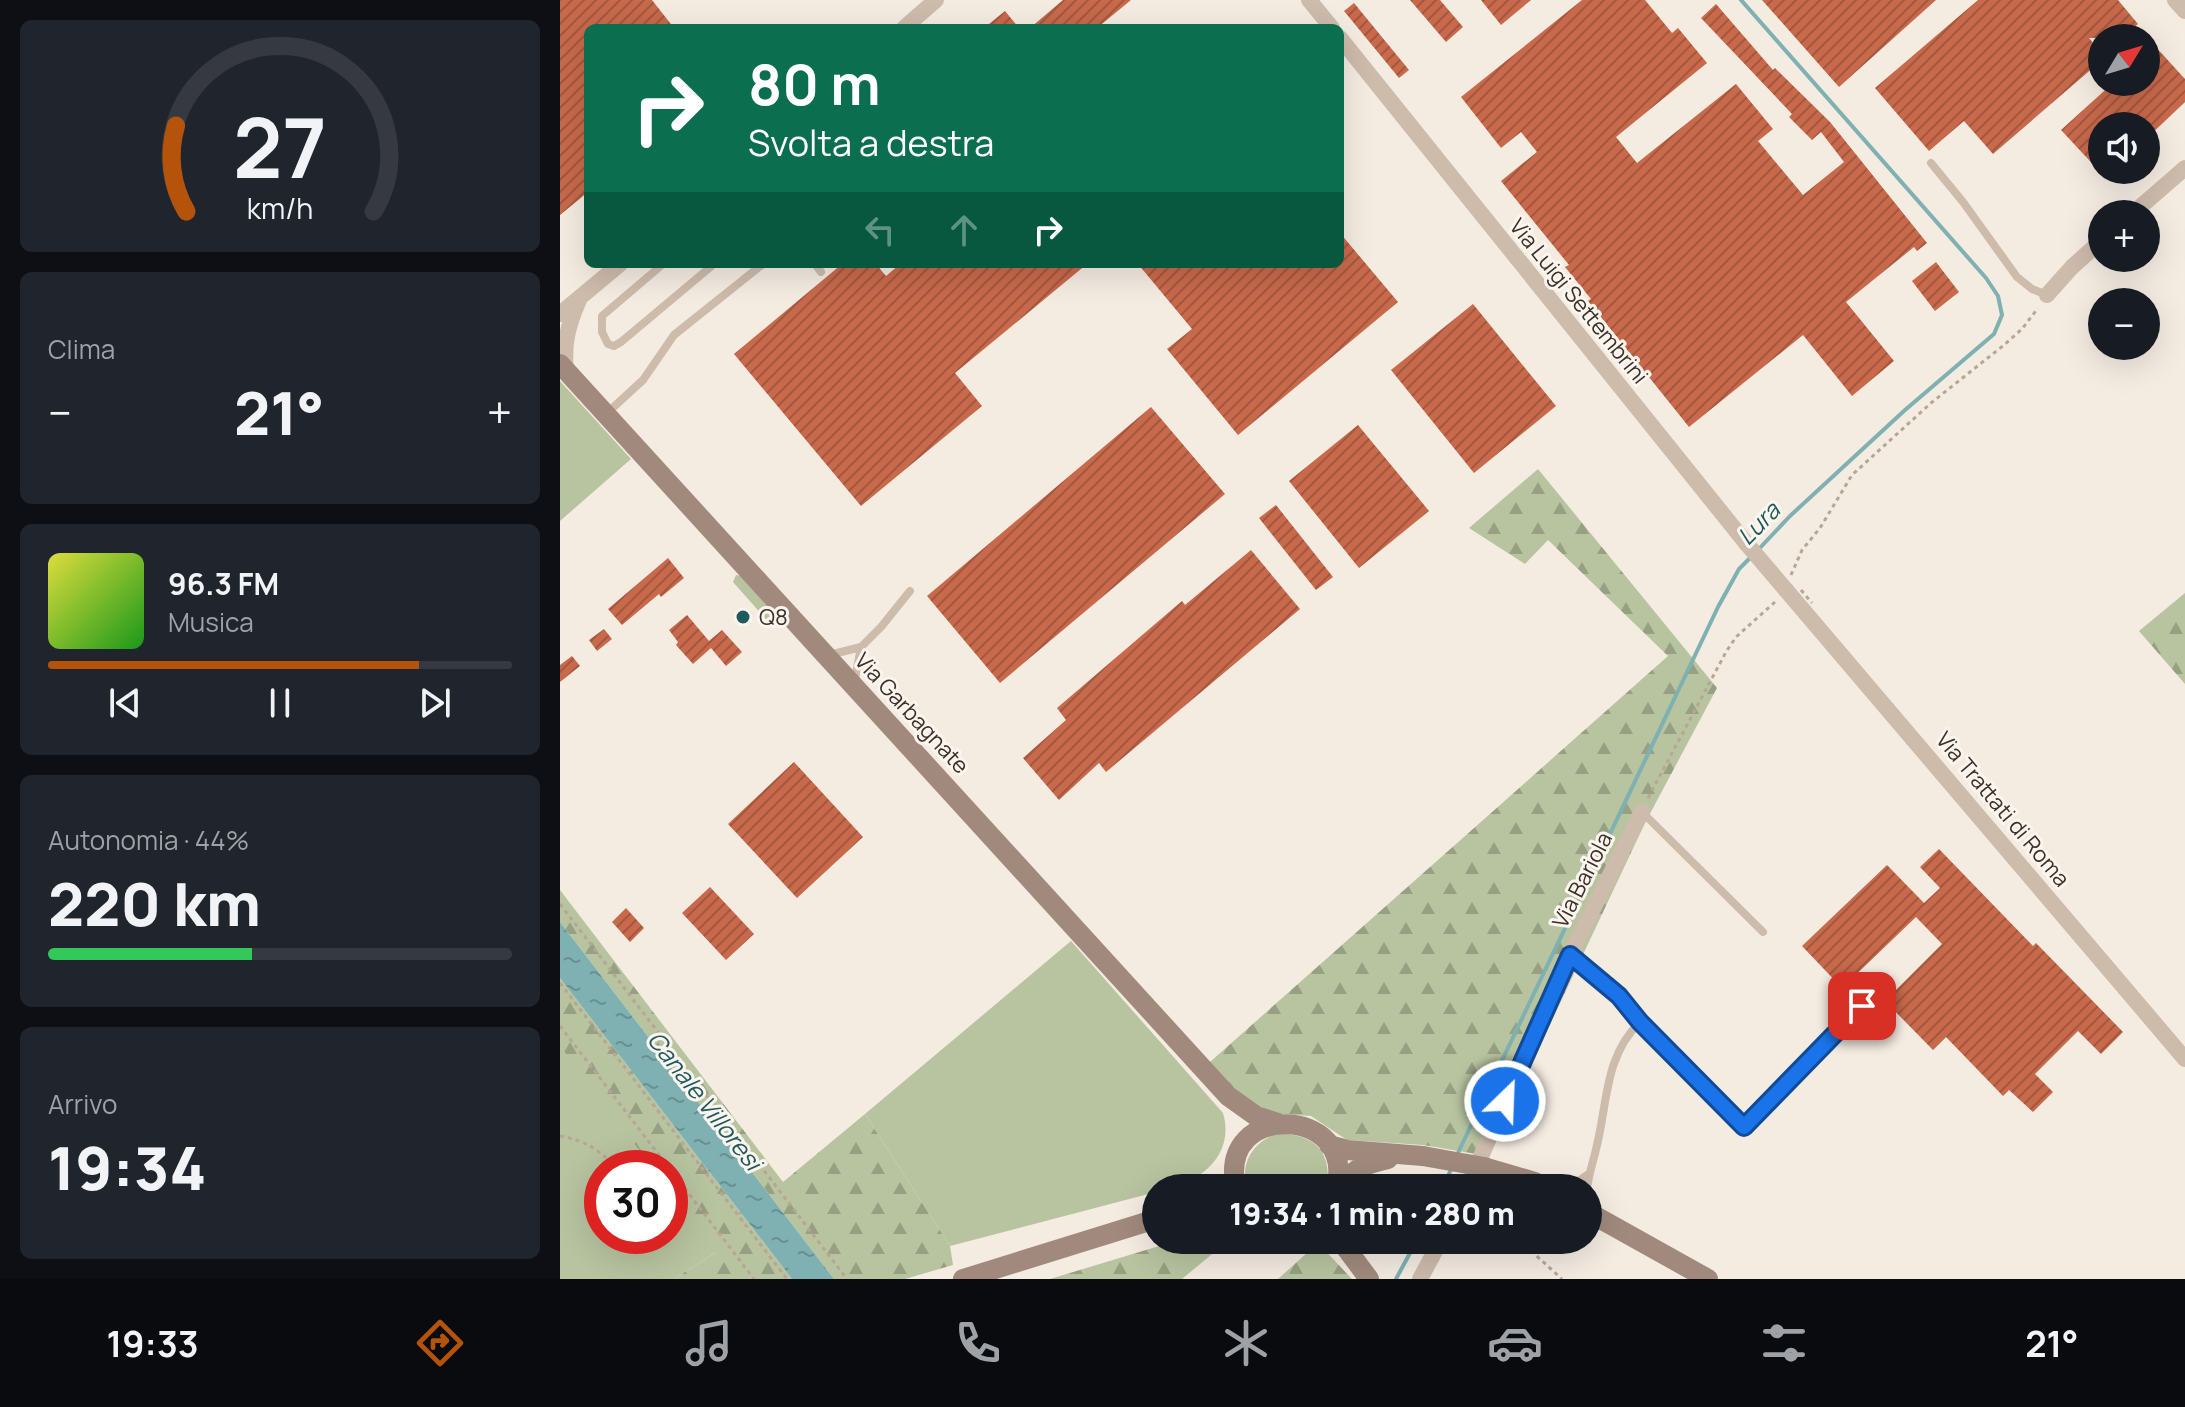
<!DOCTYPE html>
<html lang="it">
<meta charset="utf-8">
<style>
:root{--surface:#171b24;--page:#20242c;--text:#f1f3f6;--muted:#9ea1a6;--line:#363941;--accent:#b45309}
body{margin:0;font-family:Manrope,sans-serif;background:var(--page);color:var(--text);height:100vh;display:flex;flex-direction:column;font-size:30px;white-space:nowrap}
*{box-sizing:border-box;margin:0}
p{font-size:26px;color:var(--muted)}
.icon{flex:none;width:44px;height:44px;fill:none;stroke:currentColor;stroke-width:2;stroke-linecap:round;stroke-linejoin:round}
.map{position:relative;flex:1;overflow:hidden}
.panel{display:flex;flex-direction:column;gap:20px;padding:20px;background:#0d0f14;width:560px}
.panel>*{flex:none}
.hud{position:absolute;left:24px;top:24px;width:760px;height:244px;border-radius:12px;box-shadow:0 8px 32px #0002;background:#0b6e4f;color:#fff;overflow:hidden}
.needle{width:52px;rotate:52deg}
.tools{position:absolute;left:1528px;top:24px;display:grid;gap:16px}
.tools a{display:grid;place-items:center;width:72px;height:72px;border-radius:50%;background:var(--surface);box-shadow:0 8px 32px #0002;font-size:40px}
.speed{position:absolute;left:24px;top:1150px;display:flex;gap:16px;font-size:40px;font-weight:700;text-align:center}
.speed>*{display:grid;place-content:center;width:104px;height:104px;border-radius:50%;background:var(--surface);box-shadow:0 8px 32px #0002;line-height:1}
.speed .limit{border:12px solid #d22;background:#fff;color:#111}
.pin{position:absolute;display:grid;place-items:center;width:68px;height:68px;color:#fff;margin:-34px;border-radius:16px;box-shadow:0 4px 12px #0006}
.me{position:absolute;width:88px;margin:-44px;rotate:24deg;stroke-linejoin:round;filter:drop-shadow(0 0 6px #0008)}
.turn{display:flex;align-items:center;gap:28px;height:168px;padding:0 32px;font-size:36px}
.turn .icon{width:104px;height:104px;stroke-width:2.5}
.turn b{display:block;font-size:56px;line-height:68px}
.lanes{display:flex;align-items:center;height:76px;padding:0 32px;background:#0003;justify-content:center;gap:40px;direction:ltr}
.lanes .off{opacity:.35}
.big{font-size:60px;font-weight:800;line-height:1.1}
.panel .widget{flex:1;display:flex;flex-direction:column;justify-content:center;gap:12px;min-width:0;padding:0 28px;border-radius:12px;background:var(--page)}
.panel .dial{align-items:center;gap:0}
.dial svg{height:208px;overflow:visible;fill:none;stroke:var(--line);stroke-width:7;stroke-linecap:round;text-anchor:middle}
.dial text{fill:var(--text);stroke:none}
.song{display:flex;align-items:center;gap:24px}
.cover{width:96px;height:96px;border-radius:12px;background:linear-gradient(135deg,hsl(60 70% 55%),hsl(120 70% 35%))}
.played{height:8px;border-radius:4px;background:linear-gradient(90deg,var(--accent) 80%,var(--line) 80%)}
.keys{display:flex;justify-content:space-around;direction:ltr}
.heat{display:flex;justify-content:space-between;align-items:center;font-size:44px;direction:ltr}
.charge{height:12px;border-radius:6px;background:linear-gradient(90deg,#34c759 44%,var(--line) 0)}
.trip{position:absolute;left:582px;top:1174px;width:460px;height:80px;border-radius:40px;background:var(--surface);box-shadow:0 8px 32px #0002;font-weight:800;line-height:80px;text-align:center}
.menu{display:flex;height:128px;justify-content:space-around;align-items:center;background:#090b0e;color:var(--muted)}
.menu .icon{width:56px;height:56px}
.menu .current{color:var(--accent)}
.menu b{font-size:36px;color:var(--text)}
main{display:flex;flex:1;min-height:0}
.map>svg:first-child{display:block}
.green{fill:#b8c4a0}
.forest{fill:url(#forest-firs)}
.water{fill:url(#water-ripples)}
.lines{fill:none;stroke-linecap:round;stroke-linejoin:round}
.stream{stroke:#7fb0b2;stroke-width:4}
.building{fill:url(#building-hatch)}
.path{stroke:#b9a596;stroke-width:3;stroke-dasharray:4 4;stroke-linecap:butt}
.lane{stroke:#cdbbac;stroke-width:8}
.street{stroke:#cdbbac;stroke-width:16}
.secondary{stroke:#a18a7d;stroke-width:20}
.path-bridge{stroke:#b9a596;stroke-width:3;stroke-dasharray:4 4;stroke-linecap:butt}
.street-bridge{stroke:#cdbbac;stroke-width:16}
.secondary-bridge{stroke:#a18a7d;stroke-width:20}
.route-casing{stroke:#114b97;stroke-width:20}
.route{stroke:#1a73e8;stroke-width:14}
.poi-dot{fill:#1f5a5e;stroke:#fbf5ee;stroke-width:3}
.labels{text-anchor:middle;stroke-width:6;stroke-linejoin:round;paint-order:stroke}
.street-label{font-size:22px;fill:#3b302b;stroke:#fbf5ee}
.poi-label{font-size:22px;fill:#3b302b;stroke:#fbf5ee;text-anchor:start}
.water-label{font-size:24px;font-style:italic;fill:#1f5a5e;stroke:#fbf5ee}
</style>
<main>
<section class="panel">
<div class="widget dial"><svg viewBox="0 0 100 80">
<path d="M14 69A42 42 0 1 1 86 69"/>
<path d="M14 69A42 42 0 0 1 10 36" stroke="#b45309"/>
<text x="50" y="56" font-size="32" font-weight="700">27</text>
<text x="50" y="72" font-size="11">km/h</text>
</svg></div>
<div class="widget"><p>Clima</p>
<div class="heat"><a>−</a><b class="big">21°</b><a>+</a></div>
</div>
<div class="widget">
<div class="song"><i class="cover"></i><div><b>96.3 FM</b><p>Musica</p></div></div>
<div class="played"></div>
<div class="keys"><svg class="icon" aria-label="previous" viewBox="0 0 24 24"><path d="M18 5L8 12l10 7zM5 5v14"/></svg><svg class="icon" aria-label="pause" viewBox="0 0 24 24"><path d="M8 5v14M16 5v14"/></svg><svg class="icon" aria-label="next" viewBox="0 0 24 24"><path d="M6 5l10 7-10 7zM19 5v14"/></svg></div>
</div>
<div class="widget"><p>Autonomia · 44%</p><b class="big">220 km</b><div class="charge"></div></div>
<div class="widget"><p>Arrivo</p><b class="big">19:34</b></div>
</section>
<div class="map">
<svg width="1625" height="1279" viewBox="0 0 1625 1279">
<defs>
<pattern id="forest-firs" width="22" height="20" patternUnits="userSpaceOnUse" patternTransform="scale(2)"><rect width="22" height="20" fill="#b8c4a0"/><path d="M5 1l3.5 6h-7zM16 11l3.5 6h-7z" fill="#97a083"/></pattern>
<pattern id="water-ripples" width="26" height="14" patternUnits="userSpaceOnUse" patternTransform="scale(2)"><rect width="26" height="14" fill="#7fb0b2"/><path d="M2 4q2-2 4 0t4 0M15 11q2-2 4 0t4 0" fill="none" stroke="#699091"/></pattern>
<pattern id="building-hatch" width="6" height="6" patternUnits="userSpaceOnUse" patternTransform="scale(2)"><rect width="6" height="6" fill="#c8694b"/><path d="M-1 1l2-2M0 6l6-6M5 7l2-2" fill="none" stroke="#a4573f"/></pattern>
</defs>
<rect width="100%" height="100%" fill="#f4ebe1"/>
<path class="green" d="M0,381L71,459L0,521Z
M176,575L181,576L220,620L218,626H212L173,582Z
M511,941L663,1113C676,1156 637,1188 596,1188V1192L390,1246L305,1114Z
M0,1043L96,1168H42V1236H110V1187L159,1250L114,1279H0Z
M717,1133C754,1135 772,1149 767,1188H687C680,1162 693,1143 717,1133Z"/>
<path class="forest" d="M978,469L1157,688L1085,823L928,1156L863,1145L787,1140L751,1116L718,1114L698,1107L674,1090L650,1062L1108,656L988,540L965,564L909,528Z
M1625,593V684L1579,631Z
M0,890L223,1182L305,1114L390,1246L393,1265L345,1279H274L0,922Z
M0,978L232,1279H114L156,1252L110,1191V1168H93L0,1046Z
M619,1240H669L622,1279H490Z
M758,1243L792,1279H718Z"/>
<path class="water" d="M0,922L274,1279H232L0,978Z"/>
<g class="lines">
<path class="stream" d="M1181,0L1426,278L1438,296L1442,315L1434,334L1345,410L1230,516L1197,551
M897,1155L1158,607L1179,569L1191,557
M883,1188L892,1167
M836,1279L857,1240"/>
</g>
<path class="building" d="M0,0H92L114,28H28V192L0,215Z
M503,0H571L537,28H470Z
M850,0H880L903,27L886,42Z
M921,0H971L941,25Z
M1022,0H1085L1112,33L1118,28L1147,63L1056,137L1077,163L1176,84L1213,129L1198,141L1243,195L1284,162L1261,132L1252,140L1229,117L1232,114L1141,18L1156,4L1213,70L1215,68L1270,122L1367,243L1357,251L1354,247L1286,302L1334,361L1292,396L1243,335L1129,427L1028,301L1031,299L1005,267L1009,265L941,181L977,152L961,132L941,148L901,97Z
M1202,0H1376L1279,87Z
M1418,0H1558L1578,24L1561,38H1529L1542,54V60L1433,154L1404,121L1369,151L1315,88Z
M794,3L849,70L839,78L784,11Z
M445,11L459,28H424Z
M1594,45L1625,79V102L1586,139V126H1542V174L1501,130L1554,82H1586V52Z
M780,233L838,302L678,435L607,349L632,329L578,264H780Z
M1376,262L1399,292L1375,311L1352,281Z
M282,264H316L326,276L340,264H527L395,373L422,406L301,506L174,354Z
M913,304L996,406L914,473L831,370Z
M591,407L665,494L440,683L367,596Z
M798,425L869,511L799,568L729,481Z
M716,505L773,577L756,590L699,518Z
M691,550L740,609L546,772L539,763L499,800L463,758L506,720L497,708L622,601L625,605Z
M108,558L124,578L101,597L99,594L62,625L48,609Z
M127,615L149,641L162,630L182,652L166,666L151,648L133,664L116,645L118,642L109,630Z
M44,629L52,639L37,651L29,640Z
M12,656L20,666L0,682V665Z
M234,762L303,837L237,898L168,824Z
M1379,849L1473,946L1476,943L1563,1032L1541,1054L1518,1031L1475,1074L1493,1092L1473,1112L1449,1090L1443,1096L1386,1037L1373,1050L1325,1001L1382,944L1356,917L1282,988L1242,946L1327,865L1364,903L1380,888L1360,867Z
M150,887L194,934L166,960L122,913Z
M66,908L84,928L70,942L52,922Z"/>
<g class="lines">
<path class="path" d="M1231,575L1242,550L1260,528L1292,475L1371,403L1444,345L1462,329L1478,308
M1088,798L1166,652L1176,637L1215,602
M0,904L287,1279
M0,983L227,1279
M0,1026L109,1168
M0,1136C24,1140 39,1149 56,1168
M110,1169L194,1279
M959,1240L1002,1279"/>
<path class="lane" d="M1371,163L1403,202L1457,277L1472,289L1487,295
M103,264L42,316V332L48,344L54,346L61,342L154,264
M255,264L261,272
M46,414L83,380L114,335L203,264
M269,655L301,647L321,627L350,591
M294,684L301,647
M1082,812L1203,932
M1010,955L1059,996L1080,1022L1184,1127L1302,1006
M1009,1188L1027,1175
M1027,1188C1029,1173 1034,1159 1037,1145C1048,1099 1045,1056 1080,1022"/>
<path class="street" d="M749,0L772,28
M1615,0L1625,11
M344,28L376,0
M780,38L1186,543
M1572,214L1625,168
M1487,295L1512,267L1542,240
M0,314L60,264
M6,371C3,344 8,325 19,300
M1226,590L1625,1059
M907,1188L1010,955L1082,811
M860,1279L881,1240"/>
<path class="secondary" d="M0,364L668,1096L696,1116L718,1123
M769,1145L787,1150L863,1156
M924,1167L975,1182L985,1188
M676,1188C656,1100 798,1106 776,1188
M779,1188C795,1167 803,1165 828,1159
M1028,1212L1148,1279
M780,1240L809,1279
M403,1279L596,1219"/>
<path class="path-bridge" d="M1241,590L1252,603"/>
<path class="street-bridge" d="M1186,543L1226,590"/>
<path class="secondary-bridge" d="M863,1156L924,1167"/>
</g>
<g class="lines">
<g class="route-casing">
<path id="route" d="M945,1101L1010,955L1059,996L1080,1022L1184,1127L1302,1006"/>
</g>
<use href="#route" class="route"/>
</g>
<circle class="poi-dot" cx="183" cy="617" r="8"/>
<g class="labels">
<g class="street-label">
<text transform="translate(1019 301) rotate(51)" y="8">Via Luigi Settembrini</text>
<text transform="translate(352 713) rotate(47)" y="8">Via Garbagnate</text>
<text transform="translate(1443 809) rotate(50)" y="8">Via Trattati di Roma</text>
<text transform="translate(1022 880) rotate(-63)" y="8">Via Bariola</text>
</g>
<g class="poi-label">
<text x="199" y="625">Q8</text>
</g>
<g class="water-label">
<text transform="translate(1199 524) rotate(-46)" y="8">Lura</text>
<text transform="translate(144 1101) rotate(52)" y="8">Canale Villoresi</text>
</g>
</g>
</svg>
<div class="tools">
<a><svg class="needle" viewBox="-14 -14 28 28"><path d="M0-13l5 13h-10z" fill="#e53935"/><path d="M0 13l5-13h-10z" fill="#9ea1a6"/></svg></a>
<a><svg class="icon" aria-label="sound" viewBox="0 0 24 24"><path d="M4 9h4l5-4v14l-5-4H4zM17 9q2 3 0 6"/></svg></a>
<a>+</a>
<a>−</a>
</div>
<div class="speed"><div class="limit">30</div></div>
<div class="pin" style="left:1302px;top:1006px;background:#d93025"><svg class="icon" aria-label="arrive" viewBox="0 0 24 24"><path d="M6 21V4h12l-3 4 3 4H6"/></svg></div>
<svg class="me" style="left:945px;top:1101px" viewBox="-20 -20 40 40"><circle r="17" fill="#1a73e8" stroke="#fff" stroke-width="3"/><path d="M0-11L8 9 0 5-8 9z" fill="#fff"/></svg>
<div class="trip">19:34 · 1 min · 280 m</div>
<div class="hud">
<div class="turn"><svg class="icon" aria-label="right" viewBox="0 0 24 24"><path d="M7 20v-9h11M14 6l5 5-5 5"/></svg><div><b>80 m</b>Svolta a destra</div></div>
<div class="lanes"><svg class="icon off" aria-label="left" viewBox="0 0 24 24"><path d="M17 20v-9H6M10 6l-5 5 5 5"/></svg><svg class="icon off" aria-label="ahead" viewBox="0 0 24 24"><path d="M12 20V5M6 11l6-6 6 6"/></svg><svg class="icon" aria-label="right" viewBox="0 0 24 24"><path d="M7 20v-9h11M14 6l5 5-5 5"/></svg></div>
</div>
</div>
</main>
<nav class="menu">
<b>19:33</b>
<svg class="icon current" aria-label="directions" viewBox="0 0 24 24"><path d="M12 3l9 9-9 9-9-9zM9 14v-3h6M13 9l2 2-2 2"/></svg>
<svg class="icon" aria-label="music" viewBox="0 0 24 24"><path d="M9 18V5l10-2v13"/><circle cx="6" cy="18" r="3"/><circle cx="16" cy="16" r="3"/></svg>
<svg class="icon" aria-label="phone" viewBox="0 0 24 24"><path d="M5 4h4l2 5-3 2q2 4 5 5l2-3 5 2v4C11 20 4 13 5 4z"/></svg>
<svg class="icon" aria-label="climate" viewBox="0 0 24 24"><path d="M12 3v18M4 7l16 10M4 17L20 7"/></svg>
<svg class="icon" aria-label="car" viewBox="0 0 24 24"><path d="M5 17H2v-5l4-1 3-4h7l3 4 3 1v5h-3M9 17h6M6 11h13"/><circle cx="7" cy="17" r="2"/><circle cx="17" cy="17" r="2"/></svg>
<svg class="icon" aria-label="filters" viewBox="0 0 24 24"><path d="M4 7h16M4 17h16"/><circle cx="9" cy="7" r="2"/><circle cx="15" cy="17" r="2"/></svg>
<b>21°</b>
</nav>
